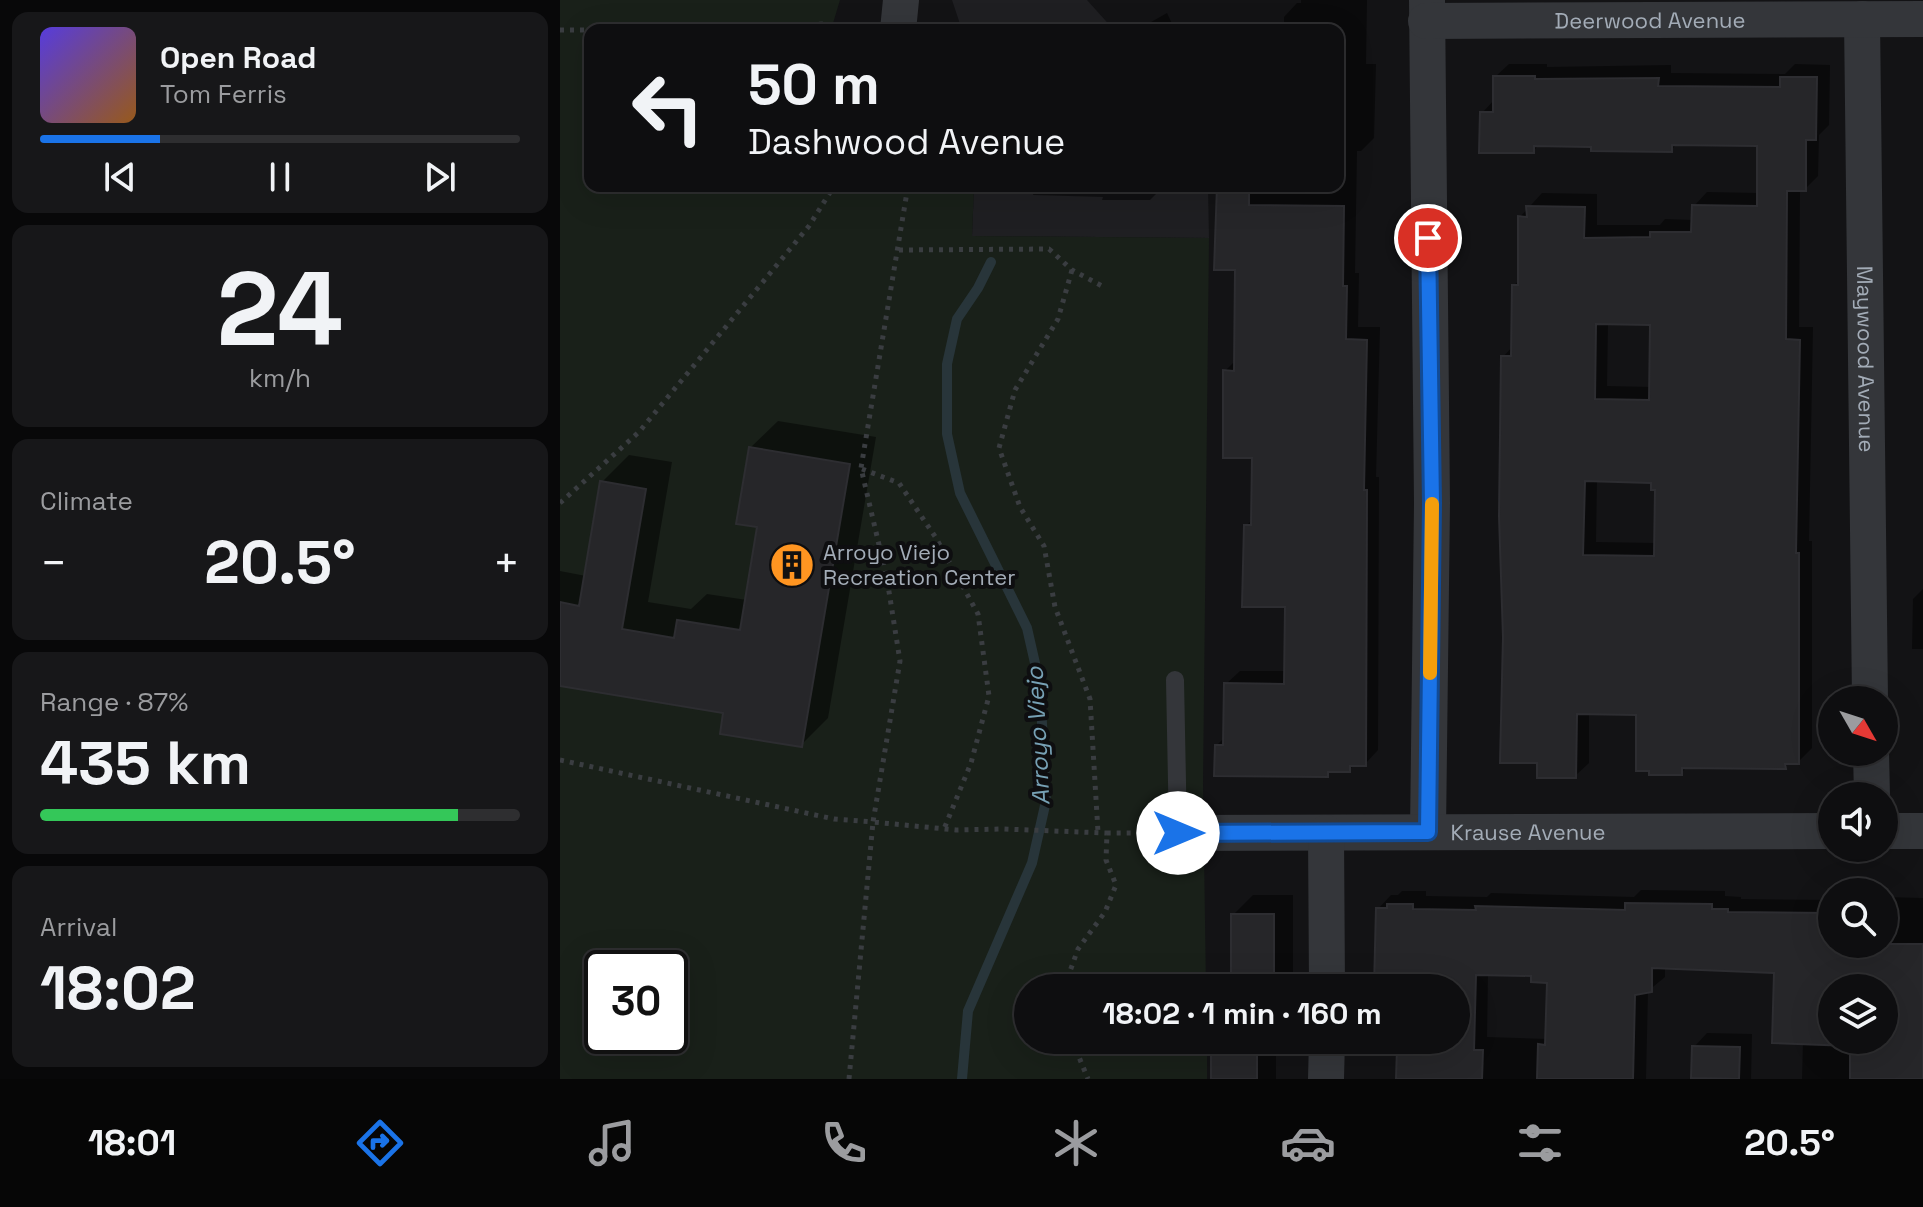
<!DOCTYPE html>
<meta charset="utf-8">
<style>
:root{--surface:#0e0e10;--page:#171719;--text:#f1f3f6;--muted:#9b9c9f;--line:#2e2e30;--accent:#1a73e8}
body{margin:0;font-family:"Space Grotesk",sans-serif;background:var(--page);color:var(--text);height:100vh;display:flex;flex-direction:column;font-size:30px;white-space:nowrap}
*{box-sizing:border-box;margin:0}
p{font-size:26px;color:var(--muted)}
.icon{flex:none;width:44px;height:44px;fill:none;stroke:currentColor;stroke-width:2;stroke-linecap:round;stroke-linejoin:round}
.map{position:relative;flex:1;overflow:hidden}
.details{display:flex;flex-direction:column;gap:12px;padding:12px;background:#080809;width:560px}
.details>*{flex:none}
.banner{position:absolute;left:24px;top:24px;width:760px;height:168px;border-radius:16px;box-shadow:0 8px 32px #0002,0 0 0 2px var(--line);background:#0e0e10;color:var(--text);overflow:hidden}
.needle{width:52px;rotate:129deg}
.controls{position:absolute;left:1258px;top:686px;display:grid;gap:16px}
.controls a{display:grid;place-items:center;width:80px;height:80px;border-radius:50%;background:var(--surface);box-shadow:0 8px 32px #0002,0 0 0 2px var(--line);font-size:40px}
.speed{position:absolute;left:24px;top:950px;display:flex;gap:16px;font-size:40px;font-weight:700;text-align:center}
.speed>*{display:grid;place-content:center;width:104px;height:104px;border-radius:50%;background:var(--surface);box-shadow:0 8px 32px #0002,0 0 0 2px var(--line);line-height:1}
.speed .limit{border:4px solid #111;border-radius:12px;background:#fff;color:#111}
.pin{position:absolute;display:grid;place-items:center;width:68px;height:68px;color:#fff;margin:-34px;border:4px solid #fff;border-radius:50%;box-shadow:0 2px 8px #0007}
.me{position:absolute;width:88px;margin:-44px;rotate:90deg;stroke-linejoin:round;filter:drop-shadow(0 0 6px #0008)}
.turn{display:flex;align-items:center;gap:28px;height:168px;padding:0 32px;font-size:36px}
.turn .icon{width:104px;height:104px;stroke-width:2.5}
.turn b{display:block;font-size:56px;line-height:68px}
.big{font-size:60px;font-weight:700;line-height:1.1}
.details .tile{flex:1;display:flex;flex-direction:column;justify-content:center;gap:12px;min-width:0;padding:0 28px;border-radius:16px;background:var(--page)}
.details .dial{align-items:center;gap:0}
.dial b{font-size:104px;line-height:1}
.song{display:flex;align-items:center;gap:24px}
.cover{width:96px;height:96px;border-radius:12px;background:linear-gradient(135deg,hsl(250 70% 55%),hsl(30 70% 35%))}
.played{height:8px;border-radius:4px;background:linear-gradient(90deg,var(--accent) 25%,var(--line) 25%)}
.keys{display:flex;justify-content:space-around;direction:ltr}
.heat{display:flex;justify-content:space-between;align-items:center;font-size:44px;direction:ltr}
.charge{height:12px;border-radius:6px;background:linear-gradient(90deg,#34c759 87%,var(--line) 0)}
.trip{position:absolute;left:454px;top:974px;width:456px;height:80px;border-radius:40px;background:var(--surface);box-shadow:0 8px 32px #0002,0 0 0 2px var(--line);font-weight:700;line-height:80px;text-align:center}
.tabs{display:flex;height:128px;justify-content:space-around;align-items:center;background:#060606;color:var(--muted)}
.tabs .icon{width:56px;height:56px}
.tabs .selected{color:var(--accent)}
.tabs b{font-size:36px;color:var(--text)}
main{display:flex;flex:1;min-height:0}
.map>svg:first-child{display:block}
.built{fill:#1f1f22}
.green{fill:#192019;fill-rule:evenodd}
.shadow{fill:#0007;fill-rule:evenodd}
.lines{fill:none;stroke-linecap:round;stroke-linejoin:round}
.stream{stroke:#28353a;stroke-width:10}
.building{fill:#262629;stroke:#2d2d31;stroke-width:2;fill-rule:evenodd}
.path{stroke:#3a3d41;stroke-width:5;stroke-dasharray:4 6;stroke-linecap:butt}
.service{stroke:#34363a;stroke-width:18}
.minor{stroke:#34363a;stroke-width:36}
.route-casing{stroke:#114b97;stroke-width:20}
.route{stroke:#1a73e8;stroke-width:14}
.slow{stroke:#f59e0b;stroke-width:14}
.labels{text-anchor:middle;stroke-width:8;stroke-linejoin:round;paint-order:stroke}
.street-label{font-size:22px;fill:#a3acb7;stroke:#0e0e10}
.poi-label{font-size:22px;fill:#a3acb7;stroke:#0e0e10;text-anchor:start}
.water-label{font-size:24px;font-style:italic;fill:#77a1b5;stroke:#0e0e10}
</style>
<main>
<section class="details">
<div class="tile">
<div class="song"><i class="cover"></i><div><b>Open Road</b><p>Tom Ferris</p></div></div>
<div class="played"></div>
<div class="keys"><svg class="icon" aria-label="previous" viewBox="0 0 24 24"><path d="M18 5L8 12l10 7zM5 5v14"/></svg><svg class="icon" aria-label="pause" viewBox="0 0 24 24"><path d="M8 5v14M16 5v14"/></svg><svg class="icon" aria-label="next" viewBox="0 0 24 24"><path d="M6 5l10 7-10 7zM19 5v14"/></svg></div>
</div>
<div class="tile dial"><b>24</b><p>km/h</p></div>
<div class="tile"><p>Climate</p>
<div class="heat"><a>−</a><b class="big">20.5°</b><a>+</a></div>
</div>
<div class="tile"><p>Range · 87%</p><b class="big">435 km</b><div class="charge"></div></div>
<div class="tile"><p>Arrival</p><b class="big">18:02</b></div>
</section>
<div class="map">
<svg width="1363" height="1079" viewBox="0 0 1363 1079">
<rect width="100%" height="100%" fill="#131315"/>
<path class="built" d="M392,0H527L554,30L646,24V30H402Z
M414,186H648L649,238L412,236Z"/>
<path class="green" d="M0,0H280L271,30H30V186H414L412,236L649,238L643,784L646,988H468V1040H647V1079H0ZM42,968H110V1036H42Z"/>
<path class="shadow" d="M741,0H807L806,64H816L814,138L801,151H797L795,273H799L798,327H820L816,477H819L818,750L805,764H795L789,770H773L767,775L657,745L665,737L666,684L680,671H726L727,605L686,526L693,519L694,456L665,371L676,360L677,268L658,186H778V30H724V17L737,3H741Z
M607,13L615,30H577Z
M949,64H987V67L1111,65V73L1225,74L1235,64L1270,65L1269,125L1259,135L1258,176L1245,189H1240L1239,327H1253L1249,541H1252V748L1238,762H1230L1225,767L1128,766L1121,773L1078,713L1029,712V763L1015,776L979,761L945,637L943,357L953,346L954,285L960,280V217L982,193L1037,194V225H1100L1105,219L1134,220V206L1147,192L1199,193V144L1118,143L1111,150L980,144L973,151L922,113L935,99V77ZM1048,323H1092V387L1047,386ZM1037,479L1093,481L1097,488L1096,543L1036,542Z
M475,186H604L590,200H542L543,197L473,195Z
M218,421L316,437L268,718L241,745L166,711L0,684V571L26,576L42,482L69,455L112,462L88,602L131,609L147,594L187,600L199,526L190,448Z
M1363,589V649H1352L1353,599Z
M1081,890L1165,891V896L1181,897V899L1272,900V944H1324V897L1363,898V1079H1242L1243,1042L1216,971L1105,966V977L1088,991L1086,1079H838L837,1040H896V988H816L818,909L831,895H838L842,891H866V896L927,897L931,893L1074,897ZM928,973L973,974L989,981L987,1039L927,1037ZM1272,988H1324V1040H1272Z
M693,895H733V972L730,975V988H673V915Z
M1147,1033L1192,1034L1191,1079H1133L1134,1047Z
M653,1040H716V1079H653Z"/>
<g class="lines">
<path class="stream" d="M402,1079L408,1011L472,863L486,801L480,685L467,628L400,493L387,434V364L397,319L418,288L431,262"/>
</g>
<path class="building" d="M933,76H975V79L1099,78L1098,86L1220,87V77H1257L1256,140H1246V191H1227L1226,339L1240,340L1236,553H1239V764H1225L1226,769L1122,768V775H1089V771H1076V715L1017,714L1016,778H977V763H940L943,637L939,516L941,356H951L952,285H958V216L967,217L966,206L1025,207L1024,238L1090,237V232H1131L1132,205L1197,206V146L1112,145V152L1031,151V147L974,146V153H919L920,112H933ZM1036,324L1090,325L1089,400L1035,399ZM1025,481L1091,483V490H1095L1094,556L1023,555Z
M657,186H689V205L784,206L783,286H787L786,339L807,340L804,490H807L806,766H790V772H768V777L654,776L655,745H663L664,683L724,684L725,607H682L684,525H691L692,458H663V370L674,371L675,270H654Z
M189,447L290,464L242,747L160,734L163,713L0,686V602L19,606L40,481L86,489L62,629L114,638L117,620L180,630L197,527L176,524Z
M1065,903L1152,904V909H1168V912L1269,913L1268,944H1363V1079H1290V1046L1212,1043L1214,973L1092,968V992L1075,995L1073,1079H977L978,1044L985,1045L987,983L971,982V976L916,975L914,1050H923L922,1079H836L837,1048H834V1040H896V988H814L816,908H827V904H853V909L916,910L915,906L1065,910ZM1272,988H1324V1040H1272Z
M671,914H714V988H671Z
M651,1040H697V1079H651Z
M1132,1046L1180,1047L1179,1079L1131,1078Z"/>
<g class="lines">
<path class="path" d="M0,30H30
M129,30L264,24L285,30
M339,250L489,249L512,270L542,286
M512,270L498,319L455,390L439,448L460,507L484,546L495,607L530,699L538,832
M302,469L339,483L376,538L418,614L429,696L411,763L384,829
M0,503L79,432L249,226L274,186
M0,760L274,819L313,822L340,661L327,579L301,468L348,186
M504,988L518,949L545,912L556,885L546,860L547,833H584
M512,1040L528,1079
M289,1079L313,822L396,830L443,829L547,833"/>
<path class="service" d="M615,680L618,833"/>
<g class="minor">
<path d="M867,0L872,503L868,832"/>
<path id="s1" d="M1302,19L1310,700"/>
<path id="s2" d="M866,21L1363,19"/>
<path d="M338,30L341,0"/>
<path d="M1311,752L1312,796"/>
<path d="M1324,831H1363"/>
<path id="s3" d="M618,833L1272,831"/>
<path d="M766,833L767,988"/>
<path d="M766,1079L767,1040"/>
</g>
</g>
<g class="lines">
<g class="route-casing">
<path id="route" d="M618,833L868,832L872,503L868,238"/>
</g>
<use href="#route" class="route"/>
<path class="slow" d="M870,673L872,504"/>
</g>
<defs>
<g id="building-disc" transform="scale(2.3)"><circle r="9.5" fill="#ff9521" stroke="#0e0e10"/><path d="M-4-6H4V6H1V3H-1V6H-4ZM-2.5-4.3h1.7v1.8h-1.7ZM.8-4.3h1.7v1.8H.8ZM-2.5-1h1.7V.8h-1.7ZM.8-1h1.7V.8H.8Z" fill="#111"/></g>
</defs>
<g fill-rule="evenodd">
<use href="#building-disc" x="232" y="565"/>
</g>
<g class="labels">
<g class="street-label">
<text dy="8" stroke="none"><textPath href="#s2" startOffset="224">Deerwood Avenue</textPath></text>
<text dy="8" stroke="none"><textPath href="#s1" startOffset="340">Maywood Avenue</textPath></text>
<text dy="8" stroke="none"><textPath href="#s3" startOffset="350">Krause Avenue</textPath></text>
</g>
<g class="poi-label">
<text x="263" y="560">Arroyo Viejo<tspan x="263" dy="25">Recreation Center</tspan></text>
</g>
<g class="water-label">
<text transform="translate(478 736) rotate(-93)" y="8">Arroyo Viejo</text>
</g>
</g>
</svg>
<div class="controls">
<a><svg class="needle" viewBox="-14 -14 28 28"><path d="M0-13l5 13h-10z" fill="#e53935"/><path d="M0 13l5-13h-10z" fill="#9b9c9f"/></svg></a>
<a><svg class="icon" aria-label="sound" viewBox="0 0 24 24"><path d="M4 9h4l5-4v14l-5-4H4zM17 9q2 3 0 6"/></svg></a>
<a><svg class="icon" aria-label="search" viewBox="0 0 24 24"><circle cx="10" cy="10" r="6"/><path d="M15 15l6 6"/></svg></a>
<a><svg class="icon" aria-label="layers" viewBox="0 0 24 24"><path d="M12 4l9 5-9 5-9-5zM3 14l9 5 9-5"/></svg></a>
</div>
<div class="speed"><div class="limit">30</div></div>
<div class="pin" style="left:868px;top:238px;background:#d93025"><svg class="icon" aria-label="arrive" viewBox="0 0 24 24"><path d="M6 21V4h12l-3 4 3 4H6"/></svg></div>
<svg class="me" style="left:618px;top:833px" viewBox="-20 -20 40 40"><circle r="19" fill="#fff"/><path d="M0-13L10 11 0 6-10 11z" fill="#1a73e8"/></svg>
<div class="trip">18:02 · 1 min · 160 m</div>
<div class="banner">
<div class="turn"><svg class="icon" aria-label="left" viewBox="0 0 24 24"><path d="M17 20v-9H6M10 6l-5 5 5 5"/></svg><div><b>50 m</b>Dashwood Avenue</div></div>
</div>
</div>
</main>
<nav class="tabs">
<b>18:01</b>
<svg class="icon selected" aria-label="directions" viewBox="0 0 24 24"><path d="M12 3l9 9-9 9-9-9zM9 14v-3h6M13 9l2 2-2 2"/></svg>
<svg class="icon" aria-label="music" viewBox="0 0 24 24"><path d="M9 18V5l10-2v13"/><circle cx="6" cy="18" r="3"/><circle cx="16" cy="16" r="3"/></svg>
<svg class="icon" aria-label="phone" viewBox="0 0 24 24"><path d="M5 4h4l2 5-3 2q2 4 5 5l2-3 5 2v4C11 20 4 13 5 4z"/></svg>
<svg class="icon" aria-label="climate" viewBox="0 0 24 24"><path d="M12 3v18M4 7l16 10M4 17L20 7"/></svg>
<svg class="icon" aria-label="car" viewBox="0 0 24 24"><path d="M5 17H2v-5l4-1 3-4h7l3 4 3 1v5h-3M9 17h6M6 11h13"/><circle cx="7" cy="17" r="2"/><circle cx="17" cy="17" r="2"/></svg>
<svg class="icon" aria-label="filters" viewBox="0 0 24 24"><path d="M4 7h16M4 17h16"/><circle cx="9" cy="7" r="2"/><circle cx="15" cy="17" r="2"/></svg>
<b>20.5°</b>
</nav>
